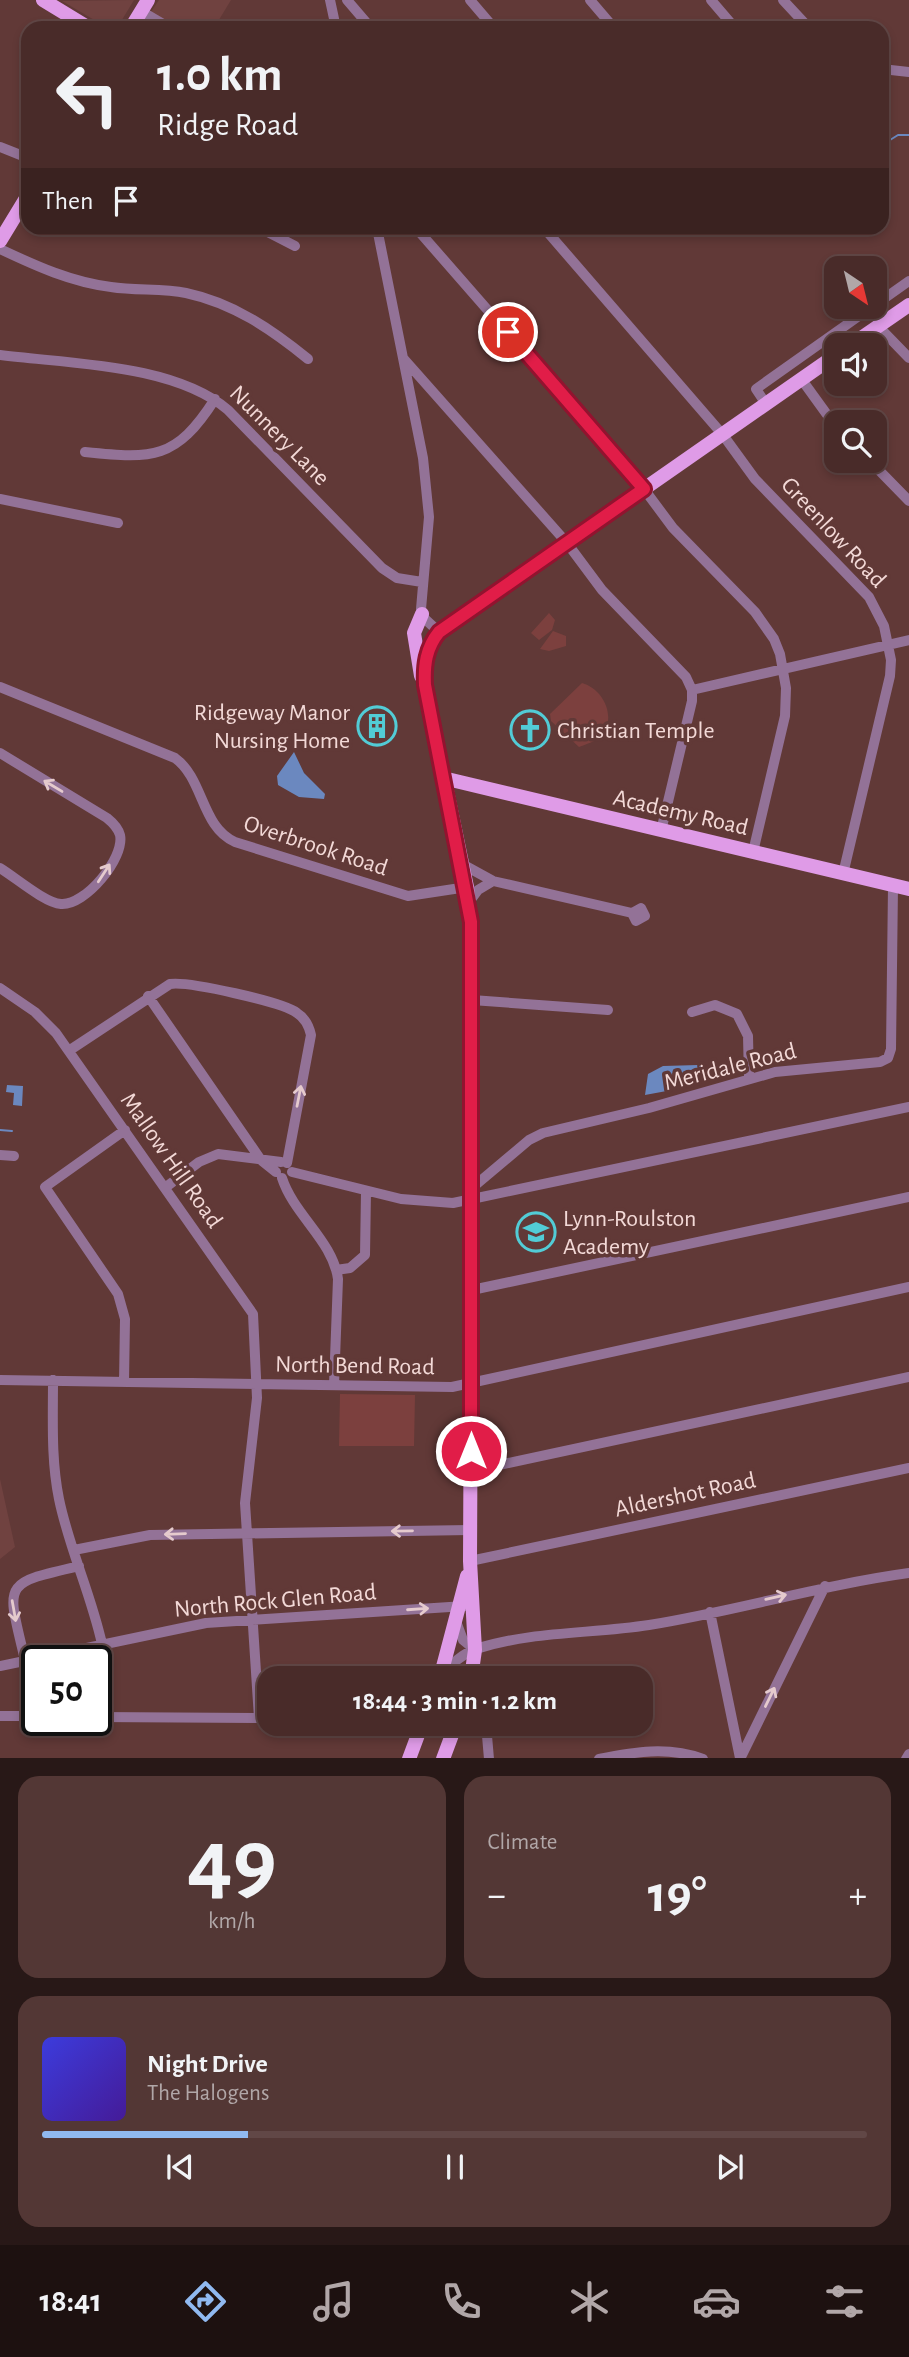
<!DOCTYPE html>
<meta charset="utf-8">
<style>
:root{--surface:#492b29;--page:#533735;--text:#f1f3f6;--muted:#b1a7a8;--line:#614746;--accent:#90b9f0}
body{margin:0;font-family:"Alegreya Sans",sans-serif;background:var(--page);color:var(--text);height:100vh;display:flex;flex-direction:column;font-size:26px;white-space:nowrap}
*{box-sizing:border-box;margin:0}
p{font-size:23px;color:var(--muted)}
.icon{flex:none;width:38px;height:38px;fill:none;stroke:currentColor;stroke-width:2;stroke-linecap:round;stroke-linejoin:round}
.map{position:relative;height:1758px;overflow:hidden}
.panel{display:flex;flex-direction:column;gap:18px;padding:18px;background:#281817;flex:1}
.panel>*{flex:none}
.top-card{position:absolute;left:21px;top:21px;width:868px;height:214px;border-radius:21px;box-shadow:0 4px 10px #0003,0 0 0 2px var(--line);background:#492b29;color:var(--text);overflow:hidden}
.needle{width:46px;rotate:145deg}
.tools{position:absolute;left:824px;top:256px;display:grid;gap:14px}
.tools a{display:grid;place-items:center;width:63px;height:63px;border-radius:14px;background:var(--surface);box-shadow:0 4px 10px #0003,0 0 0 2px var(--line);font-size:35px}
.speed{position:absolute;left:21px;top:1645px;display:flex;gap:14px;font-size:35px;font-weight:700;text-align:center}
.speed>*{display:grid;place-content:center;width:91px;height:91px;border-radius:50%;background:var(--surface);box-shadow:0 4px 10px #0003,0 0 0 2px var(--line);line-height:1}
.speed .limit{border:4px solid #111;border-radius:10px;background:#fff;color:#111}
.pin{position:absolute;display:grid;place-items:center;width:60px;height:60px;color:#fff;margin:-30px;border:4px solid #fff;border-radius:50%;box-shadow:0 2px 7px #0007}
.me{position:absolute;width:77px;margin:-38px;rotate:0deg;stroke-linejoin:round;filter:drop-shadow(0 0 5px #0008)}
.turn{display:flex;align-items:center;gap:24px;height:147px;padding:0 21px;font-size:32px}
.turn .icon{width:91px;height:91px;stroke-width:2.5}
.turn b{display:block;font-size:49px;line-height:60px}
.then{display:flex;align-items:center;height:66px;padding:0 21px;background:#0003;gap:14px;font-size:26px}
.big{font-size:52px;font-weight:700;line-height:1.1}
.panel .widget{flex:1;display:flex;flex-direction:column;justify-content:center;gap:10px;min-width:0;padding:0 24px;border-radius:21px;background:var(--page)}
.panel .dial{align-items:center;gap:0}
.dial b{font-size:91px;line-height:1}
.song{display:flex;align-items:center;gap:21px}
.cover{width:84px;height:84px;border-radius:10px;background:linear-gradient(135deg,hsl(240 70% 55%),hsl(260 70% 35%))}
.played{height:7px;border-radius:4px;background:linear-gradient(90deg,var(--accent) 25%,var(--line) 25%)}
.keys{display:flex;justify-content:space-around;direction:ltr}
.heat{display:flex;justify-content:space-between;align-items:center;font-size:38px;direction:ltr}
.panel .tiles{flex:1;display:grid;gap:18px;grid-template-columns:1fr 1fr}
.widget:last-child{grid-column:span 2}
.trip{position:absolute;left:257px;top:1666px;width:396px;height:70px;border-radius:21px;background:var(--surface);box-shadow:0 4px 10px #0003,0 0 0 2px var(--line);font-weight:700;line-height:70px;text-align:center}
.dock{display:flex;height:112px;justify-content:space-around;align-items:center;background:#1d1110;color:var(--muted)}
.dock .icon{width:49px;height:49px}
.dock .selected{color:var(--accent)}
.dock b{font-size:32px;color:var(--text)}
.map>svg:first-child{display:block}
.built{fill:#704240}
.green{fill:#7c403e}
.water{fill:#6b88bf}
.lines{fill:none;stroke-linecap:round;stroke-linejoin:round}
.stream{stroke:#6b88bf;stroke-width:2}
.minor{stroke:#937297;stroke-width:10}
.major{stroke:#df9be7;stroke-width:14}
.oneway{stroke:#e5cacd}
.route-casing{stroke:#92132f;stroke-width:18}
.route{stroke:#e11d48;stroke-width:12}
.labels{text-anchor:middle;stroke-width:7;stroke-linejoin:round;paint-order:stroke}
.street-label{font-size:24px;fill:#f3d9d7;stroke:#613937}
.poi-label{font-size:24px;fill:#f3d9d7;stroke:#613937;text-anchor:start}
</style>
<div class="map">
<svg width="909" height="1759" viewBox="0 0 909 1759">
<rect width="100%" height="100%" fill="#613937"/>
<path class="built" d="M134,0L117,28H108L62,1Z
M159,0H231L214,28H140Z
M0,1479L15,1547L0,1559Z"/>
<path class="green" d="M549,613L555,620L552,630L539,640L531,633Z
M553,631L566,636V646L549,651L540,649Z
M582,683C604,689 618,719 600,737C595,742 586,744 579,747L551,721L550,714Z
M340,1394L415,1395L414,1446H339Z"/>
<path class="water" d="M294,752L304,773L325,794L324,799L299,797L278,785L277,776Z
M698,1065L705,1069L706,1077L672,1090L645,1095L648,1074L663,1066Z
M7,1085L23,1086L22,1106L13,1105L14,1093L6,1092Z"/>
<g class="lines">
<path class="stream" d="M882,145L898,135H909
M0,1130L12,1131"/>
<path class="minor" d="M330,0L336,28
M347,0L371,28
M470,0L494,28
M590,0L614,28
M711,0L735,28
M783,0L809,28
M141,11L170,28
M882,69L909,72
M0,147L28,158
M260,228L295,246
M377,228L423,458L429,517L421,609L425,619L439,632
M416,228L644,489L673,528L755,612L774,639L780,654L786,688L785,716L753,852
M544,228L723,435L755,479L869,597L884,626L891,660L890,676L843,874
M0,249C36,266 71,282 111,287C136,291 162,288 186,293C233,303 271,329 308,359
M875,305L909,281
M878,326L909,358
M0,355C70,364 174,364 228,410L382,568L397,578L422,582
M403,358L567,543L602,590L686,677L692,690V701L661,831
M802,380L836,427
M766,404L756,389L873,306
M85,452C153,459 176,460 215,399
M869,460L909,501
M0,499L118,523
M0,687L175,758C204,779 201,827 235,842L408,896L467,887
M692,690L909,640
M0,753L107,818C112,822 118,828 120,835C125,858 85,906 61,904C45,903 15,877 0,868
M462,864L493,881L632,913L641,908L645,916L636,921L632,913
M469,902L478,890L493,881
M0,988L35,1012L56,1033L253,1314L257,1398L245,1503L259,1718
M148,996L261,1160L276,1172
M472,1000L608,1010
M692,1012L715,1005L737,1014L748,1036L749,1079
M70,1050L170,984C188,981 283,1002 297,1013C305,1018 309,1026 311,1035L287,1163
M0,1155L14,1156
M292,1172L401,1199L453,1203L909,1107
M282,1178C294,1215 333,1241 338,1279L334,1385
M166,1187L199,1162L218,1154L281,1162
M472,1188L529,1140L543,1133L649,1108L775,1072L880,1062L888,1058L891,1049L893,886
M336,1270L350,1268L365,1255L366,1191
M472,1290L909,1197
M0,1380L452,1387L909,1287
M53,1380C53,1420 51,1460 59,1499C69,1548 91,1594 102,1644
M124,1382L125,1319L118,1294L45,1187L125,1130
M471,1471L909,1377
M74,1550L150,1535L470,1530
M470,1561L909,1468
M710,1612L740,1758
M457,1624L463,1640L475,1650
M25,1660C7,1583 0,1584 79,1566
M0,1666L206,1623L465,1606
M442,1674C452,1664 462,1654 476,1649C532,1631 591,1634 649,1625C736,1611 821,1585 909,1573
M481,1674L482,1678
M0,1716H37
M96,1717L270,1718
M433,1724L453,1731
M486,1724L489,1759
M599,1759C634,1752 668,1746 703,1759
M740,1759L825,1586
M906,1759L909,1754"/>
<path class="major" d="M43,0L89,28
M131,28L148,0
M0,241L28,195
M851,345L909,305
M421,676L414,633L422,614
M443,778L909,889
M440,1678L467,1576
M471,1678L475,1650L470,1561L473,948L467,887L425,685C423,662 427,642 446,627L836,355
M409,1759L422,1724
M443,1759L456,1724"/>
</g>
<defs><path id="oneway-shaft" d="M-6 0H5M1.5-3L5.5 0L1.5 3" fill="none" stroke-width="1.6" stroke-linecap="round" stroke-linejoin="round" transform="scale(1.75)"/></defs>
<g class="oneway">
<use href="#oneway-shaft" transform="translate(53 786) rotate(-149)"/>
<use href="#oneway-shaft" transform="translate(104 873) rotate(-57)"/>
<use href="#oneway-shaft" transform="translate(299 1096) rotate(-79)"/>
<use href="#oneway-shaft" transform="translate(402 1531) rotate(179)"/>
<use href="#oneway-shaft" transform="translate(175 1534) rotate(178)"/>
<use href="#oneway-shaft" transform="translate(776 1597) rotate(-13)"/>
<use href="#oneway-shaft" transform="translate(418 1609) rotate(-4)"/>
<use href="#oneway-shaft" transform="translate(14 1611) rotate(80)"/>
<use href="#oneway-shaft" transform="translate(770 1697) rotate(-64)"/>
</g>
<g class="lines">
<g class="route-casing">
<path id="route" d="M471,1451V922L425,685C424,665 426,648 439,632L644,489L508,332"/>
</g>
<use href="#route" class="route"/>
</g>
<defs>
<g id="building-ring" transform="scale(2.0125)"><circle r="9.5" fill="#613937" stroke="#52ccd6" stroke-width="1.5"/><path d="M-4-6H4V6H1V3H-1V6H-4ZM-2.5-4.3h1.7v1.8h-1.7ZM.8-4.3h1.7v1.8H.8ZM-2.5-1h1.7V.8h-1.7ZM.8-1h1.7V.8H.8Z" fill="#52ccd6"/></g>
<g id="church-ring" transform="scale(2.0125)"><circle r="9.5" fill="#613937" stroke="#52ccd6" stroke-width="1.5"/><path d="M-1.2-6h2.4v3.5h3.3v2.4h-3.3V6h-2.4V-.1h-3.3v-2.4h3.3Z" fill="#52ccd6"/></g>
<g id="school-ring" transform="scale(2.0125)"><circle r="9.5" fill="#613937" stroke="#52ccd6" stroke-width="1.5"/><path d="M0-5L7-2L0 1L-7-2ZM-4 1L0 2.5L4 1V4Q0 6-4 4Z" fill="#52ccd6"/></g>
</defs>
<g fill-rule="evenodd">
<use href="#building-ring" x="377" y="726"/>
<use href="#church-ring" x="530" y="730"/>
<use href="#school-ring" x="536" y="1232"/>
</g>
<g class="labels">
<g class="street-label">
<text transform="translate(280 435) rotate(45)" y="8">Nunnery Lane</text>
<text transform="translate(834 532) rotate(47)" y="8">Greenlow Road</text>
<text transform="translate(681 812) rotate(13)" y="8">Academy Road</text>
<text transform="translate(316 845) rotate(18)" y="8">Overbrook Road</text>
<text transform="translate(730 1066) rotate(-14)" y="8">Meridale Road</text>
<text transform="translate(172 1160) rotate(55)" y="8">Mallow Hill Road</text>
<text transform="translate(355 1365) rotate(1)" y="8">North Bend Road</text>
<text transform="translate(685 1494) rotate(-12)" y="8">Aldershot Road</text>
<text transform="translate(275 1600) rotate(-5)" y="8">North Rock Glen Road</text>
</g>
<g class="poi-label">
<text x="350" y="720" text-anchor="end">Ridgeway Manor<tspan x="350" dy="28">Nursing Home</tspan></text>
<text x="557" y="738">Christian Temple</text>
<text x="563" y="1226">Lynn-Roulston<tspan x="563" dy="28">Academy</tspan></text>
</g>
</g>
</svg>
<div class="tools">
<a><svg class="needle" viewBox="-14 -14 28 28"><path d="M0-13l5 13h-10z" fill="#e53935"/><path d="M0 13l5-13h-10z" fill="#b1a7a8"/></svg></a>
<a><svg class="icon" aria-label="sound" viewBox="0 0 24 24"><path d="M4 9h4l5-4v14l-5-4H4zM17 9q2 3 0 6"/></svg></a>
<a><svg class="icon" aria-label="search" viewBox="0 0 24 24"><circle cx="10" cy="10" r="6"/><path d="M15 15l6 6"/></svg></a>
</div>
<div class="speed"><div class="limit">50</div></div>
<div class="pin" style="left:508px;top:332px;background:#d93025"><svg class="icon" aria-label="arrive" viewBox="0 0 24 24"><path d="M6 21V4h12l-3 4 3 4H6"/></svg></div>
<svg class="me" style="left:471px;top:1451px" viewBox="-20 -20 40 40"><circle r="17" fill="#e11d48" stroke="#fff" stroke-width="3"/><path d="M0-11L8 9 0 5-8 9z" fill="#fff"/></svg>
<div class="trip">18:44 · 3 min · 1.2 km</div>
<div class="top-card">
<div class="turn"><svg class="icon" aria-label="left" viewBox="0 0 24 24"><path d="M17 20v-9H6M10 6l-5 5 5 5"/></svg><div><b>1.0 km</b>Ridge Road</div></div>
<div class="then">Then<svg class="icon" aria-label="arrive" viewBox="0 0 24 24"><path d="M6 21V4h12l-3 4 3 4H6"/></svg></div>
</div>
</div>
<section class="panel">
<div class="tiles">
<div class="widget dial"><b>49</b><p>km/h</p></div>
<div class="widget"><p>Climate</p>
<div class="heat"><a>−</a><b class="big">19°</b><a>+</a></div>
</div>
<div class="widget">
<div class="song"><i class="cover"></i><div><b>Night Drive</b><p>The Halogens</p></div></div>
<div class="played"></div>
<div class="keys"><svg class="icon" aria-label="previous" viewBox="0 0 24 24"><path d="M18 5L8 12l10 7zM5 5v14"/></svg><svg class="icon" aria-label="pause" viewBox="0 0 24 24"><path d="M8 5v14M16 5v14"/></svg><svg class="icon" aria-label="next" viewBox="0 0 24 24"><path d="M6 5l10 7-10 7zM19 5v14"/></svg></div>
</div>
</div>
</section>
<nav class="dock">
<b>18:41</b>
<svg class="icon selected" aria-label="directions" viewBox="0 0 24 24"><path d="M12 3l9 9-9 9-9-9zM9 14v-3h6M13 9l2 2-2 2"/></svg>
<svg class="icon" aria-label="music" viewBox="0 0 24 24"><path d="M9 18V5l10-2v13"/><circle cx="6" cy="18" r="3"/><circle cx="16" cy="16" r="3"/></svg>
<svg class="icon" aria-label="phone" viewBox="0 0 24 24"><path d="M5 4h4l2 5-3 2q2 4 5 5l2-3 5 2v4C11 20 4 13 5 4z"/></svg>
<svg class="icon" aria-label="climate" viewBox="0 0 24 24"><path d="M12 3v18M4 7l16 10M4 17L20 7"/></svg>
<svg class="icon" aria-label="car" viewBox="0 0 24 24"><path d="M5 17H2v-5l4-1 3-4h7l3 4 3 1v5h-3M9 17h6M6 11h13"/><circle cx="7" cy="17" r="2"/><circle cx="17" cy="17" r="2"/></svg>
<svg class="icon" aria-label="filters" viewBox="0 0 24 24"><path d="M4 7h16M4 17h16"/><circle cx="9" cy="7" r="2"/><circle cx="15" cy="17" r="2"/></svg>
</nav>
